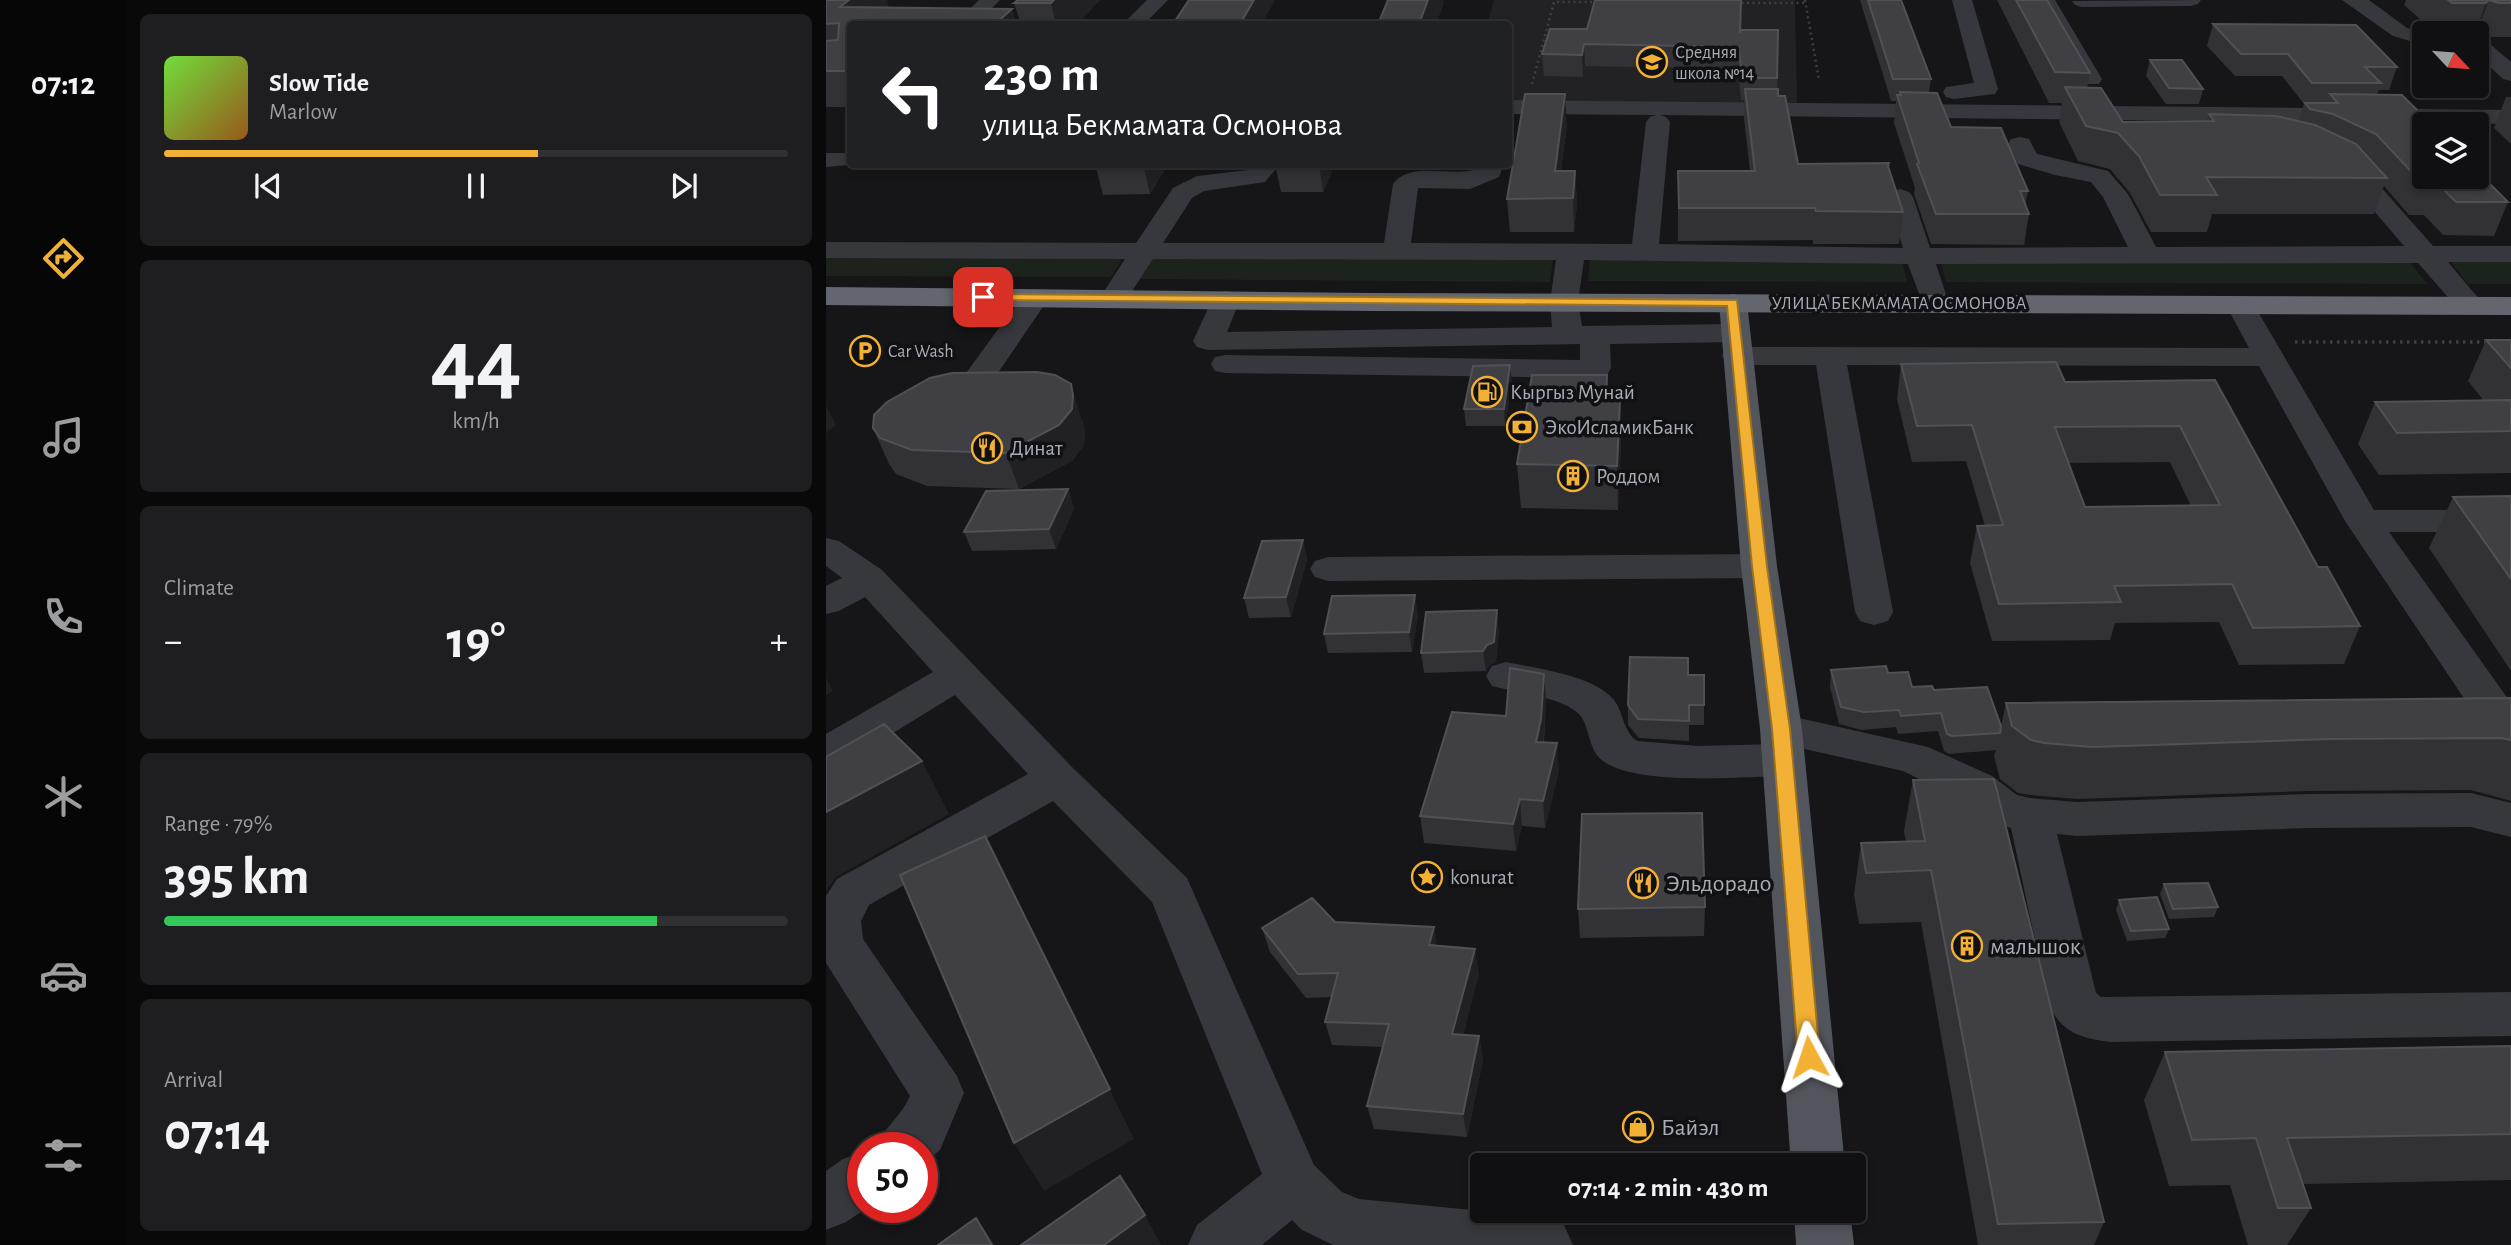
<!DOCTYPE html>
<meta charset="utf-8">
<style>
:root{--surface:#101012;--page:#1e1e20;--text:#f1f3f6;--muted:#9c9d9f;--line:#303032;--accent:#f2b134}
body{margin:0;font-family:"Alegreya Sans",sans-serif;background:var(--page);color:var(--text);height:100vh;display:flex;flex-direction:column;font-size:26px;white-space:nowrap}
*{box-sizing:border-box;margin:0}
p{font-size:23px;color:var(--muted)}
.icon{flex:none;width:38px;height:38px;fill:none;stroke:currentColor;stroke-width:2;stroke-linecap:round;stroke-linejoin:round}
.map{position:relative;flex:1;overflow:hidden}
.drawer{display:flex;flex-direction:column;gap:14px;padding:14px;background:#09090a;width:700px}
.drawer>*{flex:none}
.hud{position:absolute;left:21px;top:21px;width:665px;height:147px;border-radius:7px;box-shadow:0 4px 10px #0003,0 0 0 2px var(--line);background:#202124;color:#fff;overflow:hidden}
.needle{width:46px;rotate:116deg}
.fabs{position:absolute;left:1586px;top:21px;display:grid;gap:14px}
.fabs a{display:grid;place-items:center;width:77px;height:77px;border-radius:7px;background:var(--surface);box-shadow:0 4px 10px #0003,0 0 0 2px var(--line);font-size:35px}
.speed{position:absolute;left:21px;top:1132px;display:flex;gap:14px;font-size:35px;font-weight:700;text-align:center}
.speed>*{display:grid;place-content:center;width:91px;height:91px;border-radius:50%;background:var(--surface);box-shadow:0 4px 10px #0003,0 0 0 2px var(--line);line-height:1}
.speed .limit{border:10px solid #d22;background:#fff;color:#111}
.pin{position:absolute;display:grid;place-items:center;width:60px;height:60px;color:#fff;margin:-30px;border-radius:14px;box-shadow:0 4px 10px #0006}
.me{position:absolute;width:77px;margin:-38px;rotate:355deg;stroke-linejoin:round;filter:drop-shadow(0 0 5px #0008)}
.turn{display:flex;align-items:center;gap:24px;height:147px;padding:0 21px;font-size:32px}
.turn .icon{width:91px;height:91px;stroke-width:2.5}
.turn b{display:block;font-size:49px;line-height:60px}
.big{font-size:52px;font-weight:700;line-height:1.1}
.drawer .card{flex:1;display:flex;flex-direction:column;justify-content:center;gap:10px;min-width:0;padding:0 24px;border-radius:10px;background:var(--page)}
.drawer .dial{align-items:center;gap:0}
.dial b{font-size:91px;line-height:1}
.song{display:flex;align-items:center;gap:21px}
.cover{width:84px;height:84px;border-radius:10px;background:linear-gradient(135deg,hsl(100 70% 55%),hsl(30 70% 35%))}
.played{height:7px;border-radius:4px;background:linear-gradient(90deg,var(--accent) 60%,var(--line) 60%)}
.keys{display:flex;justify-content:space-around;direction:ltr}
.heat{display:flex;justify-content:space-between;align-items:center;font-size:38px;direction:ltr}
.charge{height:10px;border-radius:5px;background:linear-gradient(90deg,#34c759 79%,var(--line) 0)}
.trip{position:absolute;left:644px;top:1153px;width:396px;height:70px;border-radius:7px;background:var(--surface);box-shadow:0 4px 10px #0003,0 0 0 2px var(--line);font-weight:700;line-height:70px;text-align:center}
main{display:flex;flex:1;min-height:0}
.menu{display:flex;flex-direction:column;width:126px;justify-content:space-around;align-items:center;background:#060607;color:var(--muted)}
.menu .icon{width:49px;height:49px}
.menu .selected{color:var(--accent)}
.menu b{font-size:32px;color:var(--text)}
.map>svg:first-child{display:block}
.built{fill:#222225}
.green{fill:#1c231d}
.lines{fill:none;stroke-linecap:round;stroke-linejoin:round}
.path-far1{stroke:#3d3f44;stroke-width:2.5;stroke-dasharray:2 3.5;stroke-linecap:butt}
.path{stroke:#3d3f44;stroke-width:3.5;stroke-dasharray:2.5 4.5;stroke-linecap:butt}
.minor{fill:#37383d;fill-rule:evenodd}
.major{fill:#53555c;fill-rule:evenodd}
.highway{fill:#63666e;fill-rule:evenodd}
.wall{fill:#323236;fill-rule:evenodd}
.shaded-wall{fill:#212124}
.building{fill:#3f3f44;stroke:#4f5156;stroke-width:2;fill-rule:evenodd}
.route{fill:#f2b134;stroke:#9d7322;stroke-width:2}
.labels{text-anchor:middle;stroke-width:7;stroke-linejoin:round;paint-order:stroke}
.far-poi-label{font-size:18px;fill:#a8adb8;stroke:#111113;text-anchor:start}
.far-street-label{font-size:18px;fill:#a8adb8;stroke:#111113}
.poi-label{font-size:21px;fill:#a8adb8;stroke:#111113;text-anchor:start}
.near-poi-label{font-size:24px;fill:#a8adb8;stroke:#111113;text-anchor:start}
</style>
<main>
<nav class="menu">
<b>07:12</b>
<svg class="icon selected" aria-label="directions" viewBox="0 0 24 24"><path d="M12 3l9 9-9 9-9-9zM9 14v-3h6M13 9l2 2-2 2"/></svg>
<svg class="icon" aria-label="music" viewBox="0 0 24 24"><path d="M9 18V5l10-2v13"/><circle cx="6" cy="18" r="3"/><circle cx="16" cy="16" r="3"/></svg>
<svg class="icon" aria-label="phone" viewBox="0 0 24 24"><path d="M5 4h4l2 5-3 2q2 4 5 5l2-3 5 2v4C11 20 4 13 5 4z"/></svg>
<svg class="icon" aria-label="climate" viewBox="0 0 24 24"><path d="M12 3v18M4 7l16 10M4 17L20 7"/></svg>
<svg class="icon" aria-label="car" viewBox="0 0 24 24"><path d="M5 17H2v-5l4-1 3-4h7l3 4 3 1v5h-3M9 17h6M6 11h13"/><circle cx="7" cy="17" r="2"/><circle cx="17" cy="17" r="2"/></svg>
<svg class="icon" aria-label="filters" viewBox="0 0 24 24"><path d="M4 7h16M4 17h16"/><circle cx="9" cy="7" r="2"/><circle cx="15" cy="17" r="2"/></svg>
</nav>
<section class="drawer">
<div class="card">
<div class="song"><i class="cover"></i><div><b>Slow Tide</b><p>Marlow</p></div></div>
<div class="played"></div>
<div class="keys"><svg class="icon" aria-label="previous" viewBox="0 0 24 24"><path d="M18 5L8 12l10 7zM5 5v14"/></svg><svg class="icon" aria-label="pause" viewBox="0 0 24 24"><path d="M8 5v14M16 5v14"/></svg><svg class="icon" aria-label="next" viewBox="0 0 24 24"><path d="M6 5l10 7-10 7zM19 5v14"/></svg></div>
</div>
<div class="card dial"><b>44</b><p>km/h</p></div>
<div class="card"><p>Climate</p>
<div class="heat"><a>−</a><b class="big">19°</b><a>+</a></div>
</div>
<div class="card"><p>Range · 79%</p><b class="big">395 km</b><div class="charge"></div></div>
<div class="card"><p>Arrival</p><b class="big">07:14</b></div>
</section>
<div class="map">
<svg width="1685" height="1245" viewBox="0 0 1685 1245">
<rect width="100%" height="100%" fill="#161618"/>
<path class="built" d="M668,0H969L971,107L683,100L682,24H661Z"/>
<path class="green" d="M0,256L297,257L285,277L0,276Z
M328,256L727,259L724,282L314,279Z
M764,258L1076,260L1081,282L762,281Z
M1114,259L1583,261L1601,284L1120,282Z
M1625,262H1685V284H1642Z"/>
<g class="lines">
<path class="path-far1" d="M979,0L993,80
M910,3H979
M706,84L728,2H772"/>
<path class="path" d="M1469,342H1663"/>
<path class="minor" d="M153,0H174L150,24H129Z
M321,0H342L318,24H297Z
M1126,0H1146L1172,89L1169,94L1128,99L1120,97L1117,92L1120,87L1148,83Z
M1209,0H1229L1276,79L1273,84H1257Z
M1375,0L1372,4L1365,6L1256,7L1249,5L1246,1Z
M1516,0H1543L1581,28L1601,33H1598V45L1567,36Z
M1650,36L1657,38L1685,62V81L1677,79L1650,54Z
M682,100L1685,110V124L834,115L840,117L844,122L833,244L1077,248L1061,197L1065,192L1074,189L1083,192L1087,197L1104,248L1302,247L1277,197L1265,182L1229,175L1192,164L1182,144L1185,139L1194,137L1203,139L1211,154L1282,171L1302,194L1330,247L1578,246L1520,178L1504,170L1501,165L1504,160L1513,158L1538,168L1607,246H1685V262H1622L1659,306L1655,312L1645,315L1635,312L1592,263L1110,264L1123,304L1119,310L1109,313L1099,310L1082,264L758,260L752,302L756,326L908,324L919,327L923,333L919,339L908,342L784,344L785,368L781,375L767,378L400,373L389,371L385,364L389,357L400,355L754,360V344L382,350L371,347L367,341L386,300L390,294L400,291L410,294L414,300L401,332L726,327L724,302L730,260L327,259L297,305L287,308L277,305L273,299L299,259L0,258V242L310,243L347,188L371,176L422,170L428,164H454L439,182L378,191L366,198L337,243H558L567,184C585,159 628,179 653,168L654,164H678L673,177L644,189L592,188L585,243L806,244L820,122L824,117L830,115L682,114Z
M0,153H24V164H33L0,167Z
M209,289L219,292L223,298L165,383L154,385L143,383L138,376L143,369L199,292Z
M1414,296L1424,299L1428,305L1548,510H1669L1685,514V536L1669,532H1563L1685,703V750L1670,746L1519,521L1433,366L1021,365L1067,612L1062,621L1048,625L1034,621L1029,612L990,365H911L900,362L896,356L900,350L911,347L1423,348L1400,305L1404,299Z
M0,538L13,541L56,570L246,767L361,878L488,1165L516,1192L533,1199L718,1217L738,1225L747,1245H507L476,1230L466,1220L436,1245H362L371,1225L436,1174L326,902L227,801L43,905L35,921L37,939L131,1076L138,1093L114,1150L96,1165V1148H49C58,1127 75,1117 84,1096L0,963V896L11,879L202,774L129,695L15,765L0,770V734L107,672L39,597L13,611L0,614V586L16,578L0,566Z
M933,554L946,558L951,566L946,574L933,578L502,581L489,577L484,569L489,561L502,557Z
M680,662C709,668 768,675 788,700C797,711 798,735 812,741L871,746L956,744L940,740L934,729L940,718L955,714L1102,747L1166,776L1191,795L1204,798L1251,802L1481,794L1645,793L1685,803V837L1645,827L1481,828L1251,836L1231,834L1270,993L1275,997L1685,992V1036L1284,1042C1255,1038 1236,1033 1223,1005L1185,828L1163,822L1136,800L1077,771L965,746L973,749L979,760L973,771L958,776C915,777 811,786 777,761C763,751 764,731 756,718C744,698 688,692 666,686L660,676L666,666Z
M37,1152V1208H41L20,1222L0,1230V1171L17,1159Z"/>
<path class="major" d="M907,294L917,297L921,303L951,566L976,729L1019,1166H965L934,729L915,566L893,303L897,297Z
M968,1211H1024L1028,1245H970Z"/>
<path class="highway" d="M0,287L545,293L1685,297V315L545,311L0,305Z"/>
</g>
<path class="wall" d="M0,0L24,24V107H0Z
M192,0H274L251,24H195L188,3Z
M1034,0H1075L1105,79L1103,92L1125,127L1202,191L1199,205L1203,214L1198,245L1105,244L1088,194L1089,188L1068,123L1070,101H1065Z
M1171,0H1221L1264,73L1261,88L1297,122L1381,121L1383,114L1473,121L1478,104L1456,76H1409L1381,46L1387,24L1571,67L1563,90H1553L1551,94L1682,202L1668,236L1617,235L1598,215H1583L1558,186L1548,214H1386L1381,232H1325L1304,193L1284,169L1252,161L1233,122L1236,103H1223Z
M1580,0H1685V37H1660L1650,33H1610L1578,5Z
M724,29L914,30L951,78L952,96L972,164L1063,163V169L1077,212L1073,244H987V240L852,241V171H924L918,119V100H915L912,69L759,66L757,77L718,76L716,54Z
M1324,60L1377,89L1373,104H1340L1320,76Z
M1680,97H1685V144L1668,128Z
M741,125L735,171H749L751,204L748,232H684L681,199Z
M269,164H342L324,194L277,195Z
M449,164H509L497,192H455Z
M1660,340H1685V473L1553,475L1532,444L1549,402L1658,401L1642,381Z
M1075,364L1239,382L1389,380L1492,567L1534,626L1518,664L1413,665L1393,622L1289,623L1284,640L1166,641L1144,563L1151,526H1159L1140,461L1086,462L1071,399ZM1344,462L1365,506L1259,507L1242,463Z
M781,375L782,399H794L795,443L792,510L695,508L691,464Z
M686,382L679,426H640L638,409Z
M256,420L259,431L258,445L246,461L193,489L101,486L70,474L63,464L47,428Z
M242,489L248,509L230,549L146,551L138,532Z
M1685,496V671L1603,548L1627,497Z
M477,540L481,560L465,617L423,618L418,598Z
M592,615L586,652L502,653L498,634Z
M673,630L670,662L664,665L660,671L598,673L595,653Z
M1005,670L1086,687L1108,690L1175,726L1180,703L1685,698V801L1645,790L1481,791L1251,799L1204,795L1192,793L1174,779L1168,756L1170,750L1123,754L1118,751L1112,731L1072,734L1070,727L1036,730L1013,724L1004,687Z
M718,674L720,701L718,742L733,770L719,828L696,826L690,851L598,843L594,816Z
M862,675H878V725H863V741L813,738L802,725V705Z
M1087,780L1278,1222L1268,1245H1152L1095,922L1033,924L1028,895L1035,843L1080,842L1078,831Z
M1338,884L1392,907L1388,917L1343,919L1334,894Z
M1293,900L1343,929L1339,938L1301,941L1290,910Z
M879,907L878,936L754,938L752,909Z
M509,922L611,946L653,973L637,1035L653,1036L657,1060L641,1137L548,1129L541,1106L557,1047L506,1045L499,1022L506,997L480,998L444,952L436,928Z
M1685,1046V1180L1477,1184L1485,1208L1461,1245H1422L1404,1185L1343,1186L1318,1100L1339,1052Z"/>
<path class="shaded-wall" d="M23,0H61L64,10L14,7Z
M228,0H274L251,24H230L225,3Z
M428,0H449L436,24H414Z
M602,0H617L618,3L610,24H593Z
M1663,0L1650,34L1649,33L1660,3Z
M186,9L191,24H169Z
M758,44L759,66L757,77L756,55Z
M739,94L741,125L731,198L729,171Z
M317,164H342L324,194Z
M493,164H509L497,192Z
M749,171L751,204L748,232L747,198Z
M684,365L686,382L679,426L678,409Z
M245,384L259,431L258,445L246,461L193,489L180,453Z
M794,399L795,443L792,510L791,466Z
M0,407H1L10,425L0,433Z
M242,489L248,509L230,549L223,529Z
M477,540L481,560L465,617L460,597Z
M589,595L592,615L586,652L583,632Z
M671,610L673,630L670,662L664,665L660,671L657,651Z
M718,674L720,701L717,746L710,742Z
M0,678L7,691L0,695Z
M731,743L733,770L719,828L717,801Z
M96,761L123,814L10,877L0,891V812Z
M694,799L696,826L690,851L687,824Z
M159,836L308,1139L218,1191L188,1143Z
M608,927L612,951L603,945Z
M649,949L653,973L631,1058L626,1034Z
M653,1036L657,1060L641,1137L637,1114Z
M319,1215L335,1245H278Z
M150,1218L169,1245H166Z"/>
<path class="building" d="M0,0H23L14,7L186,9L169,24H24V71H0V41L12,40L13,23L0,24Z
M192,0H228L225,3H188Z
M363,0H428L414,24H347Z
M562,0H602L593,24H552Z
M769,0H915L914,33V30H952L951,78H916L913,47L758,44L756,55L716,54L724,29H761Z
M1042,0H1075L1105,79H1067Z
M1190,0H1221L1264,73L1229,72Z
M1622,0H1663L1660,3H1626Z
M1663,0H1685V3H1673Z
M1387,24L1530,25L1571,67H1539L1555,83H1486L1462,54H1415Z
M1324,60H1356L1377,89L1343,88Z
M1239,87L1275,88L1297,122L1388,121L1383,114L1450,116L1489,125L1530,144L1561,178L1380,177L1391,195H1334L1313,156L1292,133L1260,126Z
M919,89H952V96H959L972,164L1063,163L1062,166L1077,212L990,211L989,208H853L852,171H929Z
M1074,92L1111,93L1125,127L1175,128L1202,191H1194L1203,214H1110L1091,164L1093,163L1071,95H1075Z
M699,94H739L729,171H749L747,198L681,199Z
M1504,94L1576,95L1605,124H1598V177H1650V170L1682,202H1630L1610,182H1595L1550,134L1507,114L1484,109L1479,103H1512Z
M1660,340H1685V368Z
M1230,362L1239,382L1389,380L1492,567H1501L1534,626L1427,628L1406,584L1288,586L1295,602L1173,604L1151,526L1177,525L1146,425L1091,426L1075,364ZM1354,426L1394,505L1259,507L1229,427Z
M684,365L678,409H638L647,366Z
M211,372L229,375L245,384L247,395L246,409L233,425L180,453L86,450L54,438L47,428L48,415L61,402L104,378L126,373Z
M706,375H781L780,399H794L791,466L691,464Z
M1685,400V431L1571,433L1549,402Z
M242,489L223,529L138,532L160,491Z
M1685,496V579L1627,497Z
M477,540L460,597L418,598L436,541Z
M589,595L583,632L498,634L506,596Z
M671,610L668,642L661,645L657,651L595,653L600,612Z
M804,657L862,658V675H878V705H863V721L812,719L802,705Z
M1060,666L1062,673L1082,672L1086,687L1106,686L1108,690L1161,687L1175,726L1174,733L1126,736L1121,734L1115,713L1075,716L1073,710L1038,712L1015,707L1005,670Z
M684,668L718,674L715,719L710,742L731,743L717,801L694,799L687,824L594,816L626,712L680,716Z
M1685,698V740L1675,738L1505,739L1266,747L1218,743L1205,740L1186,726L1180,703Z
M58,724L96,761L0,812V757Z
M1168,779L1278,1222L1172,1224L1105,870L1040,873L1035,843L1099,841L1087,780Z
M876,813L879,907L752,909L756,814Z
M159,836L284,1089L188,1143L74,875Z
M1382,883L1392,907L1347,909L1338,884Z
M1331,897L1343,929L1305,931L1293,900Z
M486,898L509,922L608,927L603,945L649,949L626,1034L653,1036L637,1114L541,1106L563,1024L499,1022L512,973L472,974L436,928Z
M1685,1046V1134L1461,1138L1485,1208H1452L1430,1138L1366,1140L1339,1052Z
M294,1176L319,1215L278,1245H195Z
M150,1218L166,1245H112Z"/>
<path class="route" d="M157,294L911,300L941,566L964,729L994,1057L991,1064L983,1067L976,1064L972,1057L946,729L926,566L901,306L153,300L151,297Z"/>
<defs>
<g id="school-ring" transform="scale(1.575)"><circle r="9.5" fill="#111113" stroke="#f2b134" stroke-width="1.5"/><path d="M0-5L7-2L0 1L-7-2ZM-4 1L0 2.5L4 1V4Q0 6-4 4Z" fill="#f2b134"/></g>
<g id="parking-ring" transform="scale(1.575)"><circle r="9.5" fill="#111113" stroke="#f2b134" stroke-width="1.5"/><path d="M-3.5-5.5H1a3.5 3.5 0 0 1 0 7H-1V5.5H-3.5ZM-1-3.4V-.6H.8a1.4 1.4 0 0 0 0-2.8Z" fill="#f2b134"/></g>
<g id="fuel-ring" transform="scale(1.575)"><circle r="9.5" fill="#111113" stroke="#f2b134" stroke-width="1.5"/><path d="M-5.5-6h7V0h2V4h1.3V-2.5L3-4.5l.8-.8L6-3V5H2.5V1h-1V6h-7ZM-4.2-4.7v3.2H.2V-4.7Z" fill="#f2b134"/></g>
<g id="bank-ring" transform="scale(1.575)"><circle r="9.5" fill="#111113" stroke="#f2b134" stroke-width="1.5"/><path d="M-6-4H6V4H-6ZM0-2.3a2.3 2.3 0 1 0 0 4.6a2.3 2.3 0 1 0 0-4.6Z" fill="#f2b134"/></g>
<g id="restaurant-ring" transform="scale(1.575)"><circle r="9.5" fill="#111113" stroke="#f2b134" stroke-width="1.5"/><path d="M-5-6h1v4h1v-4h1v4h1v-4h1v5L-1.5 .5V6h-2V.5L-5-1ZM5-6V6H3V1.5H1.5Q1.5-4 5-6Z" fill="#f2b134"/></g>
<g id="building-ring" transform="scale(1.575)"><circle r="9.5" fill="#111113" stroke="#f2b134" stroke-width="1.5"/><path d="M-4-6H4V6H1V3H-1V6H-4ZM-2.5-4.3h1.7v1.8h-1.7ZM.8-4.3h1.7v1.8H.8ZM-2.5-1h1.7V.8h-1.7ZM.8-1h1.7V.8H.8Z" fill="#f2b134"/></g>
<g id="sight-ring" transform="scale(1.575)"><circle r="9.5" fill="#111113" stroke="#f2b134" stroke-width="1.5"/><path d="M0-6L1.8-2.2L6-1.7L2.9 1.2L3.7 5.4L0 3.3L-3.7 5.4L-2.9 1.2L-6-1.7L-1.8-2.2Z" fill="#f2b134"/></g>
<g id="shop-ring" transform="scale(1.575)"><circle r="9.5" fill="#111113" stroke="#f2b134" stroke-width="1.5"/><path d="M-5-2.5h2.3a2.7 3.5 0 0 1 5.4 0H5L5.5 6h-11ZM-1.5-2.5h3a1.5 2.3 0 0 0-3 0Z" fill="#f2b134"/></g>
</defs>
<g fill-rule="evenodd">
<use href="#school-ring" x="826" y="62"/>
<use href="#parking-ring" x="39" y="351"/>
<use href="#fuel-ring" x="661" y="392"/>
<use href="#bank-ring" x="696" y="427"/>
<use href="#restaurant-ring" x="161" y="448"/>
<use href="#building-ring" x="747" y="476"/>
<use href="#sight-ring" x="601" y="877"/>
<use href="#restaurant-ring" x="817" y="883"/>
<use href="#building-ring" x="1141" y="946"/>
<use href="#shop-ring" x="812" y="1127"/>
</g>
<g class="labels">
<g class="far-poi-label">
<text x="849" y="58">Средняя<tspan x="849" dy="21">школа №14</tspan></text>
<text x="62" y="357">Car Wash</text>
</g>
<g class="far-street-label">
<text x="1073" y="309">УЛИЦА БЕКМАМАТА ОСМОНОВА</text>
</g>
<g class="poi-label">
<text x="684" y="399">Кыргыз Мунай</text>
<text x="719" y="434">ЭкоИсламикБанк</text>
<text x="184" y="455">Динат</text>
<text x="770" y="483">Роддом</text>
<text x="624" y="884">konurat</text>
</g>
<g class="near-poi-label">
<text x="840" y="891">Эльдорадо</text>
<text x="1164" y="954">малышок</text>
<text x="835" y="1135">Байэл</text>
</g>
</g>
</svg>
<div class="fabs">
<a><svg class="needle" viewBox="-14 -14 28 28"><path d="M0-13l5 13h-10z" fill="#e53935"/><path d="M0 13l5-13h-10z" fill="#9c9d9f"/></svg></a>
<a><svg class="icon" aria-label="layers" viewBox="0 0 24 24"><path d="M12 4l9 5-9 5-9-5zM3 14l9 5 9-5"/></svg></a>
</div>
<div class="speed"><div class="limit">50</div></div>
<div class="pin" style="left:157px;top:297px;background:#d93025"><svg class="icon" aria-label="arrive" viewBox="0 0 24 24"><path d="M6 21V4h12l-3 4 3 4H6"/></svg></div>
<svg class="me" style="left:983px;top:1057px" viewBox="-20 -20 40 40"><path d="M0-17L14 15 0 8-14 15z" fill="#f2b134" stroke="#fff" stroke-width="4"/></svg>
<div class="trip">07:14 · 2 min · 430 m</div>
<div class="hud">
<div class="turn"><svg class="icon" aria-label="left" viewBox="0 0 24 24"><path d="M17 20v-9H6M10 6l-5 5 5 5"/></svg><div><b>230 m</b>улица Бекмамата Осмонова</div></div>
</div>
</div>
</main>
